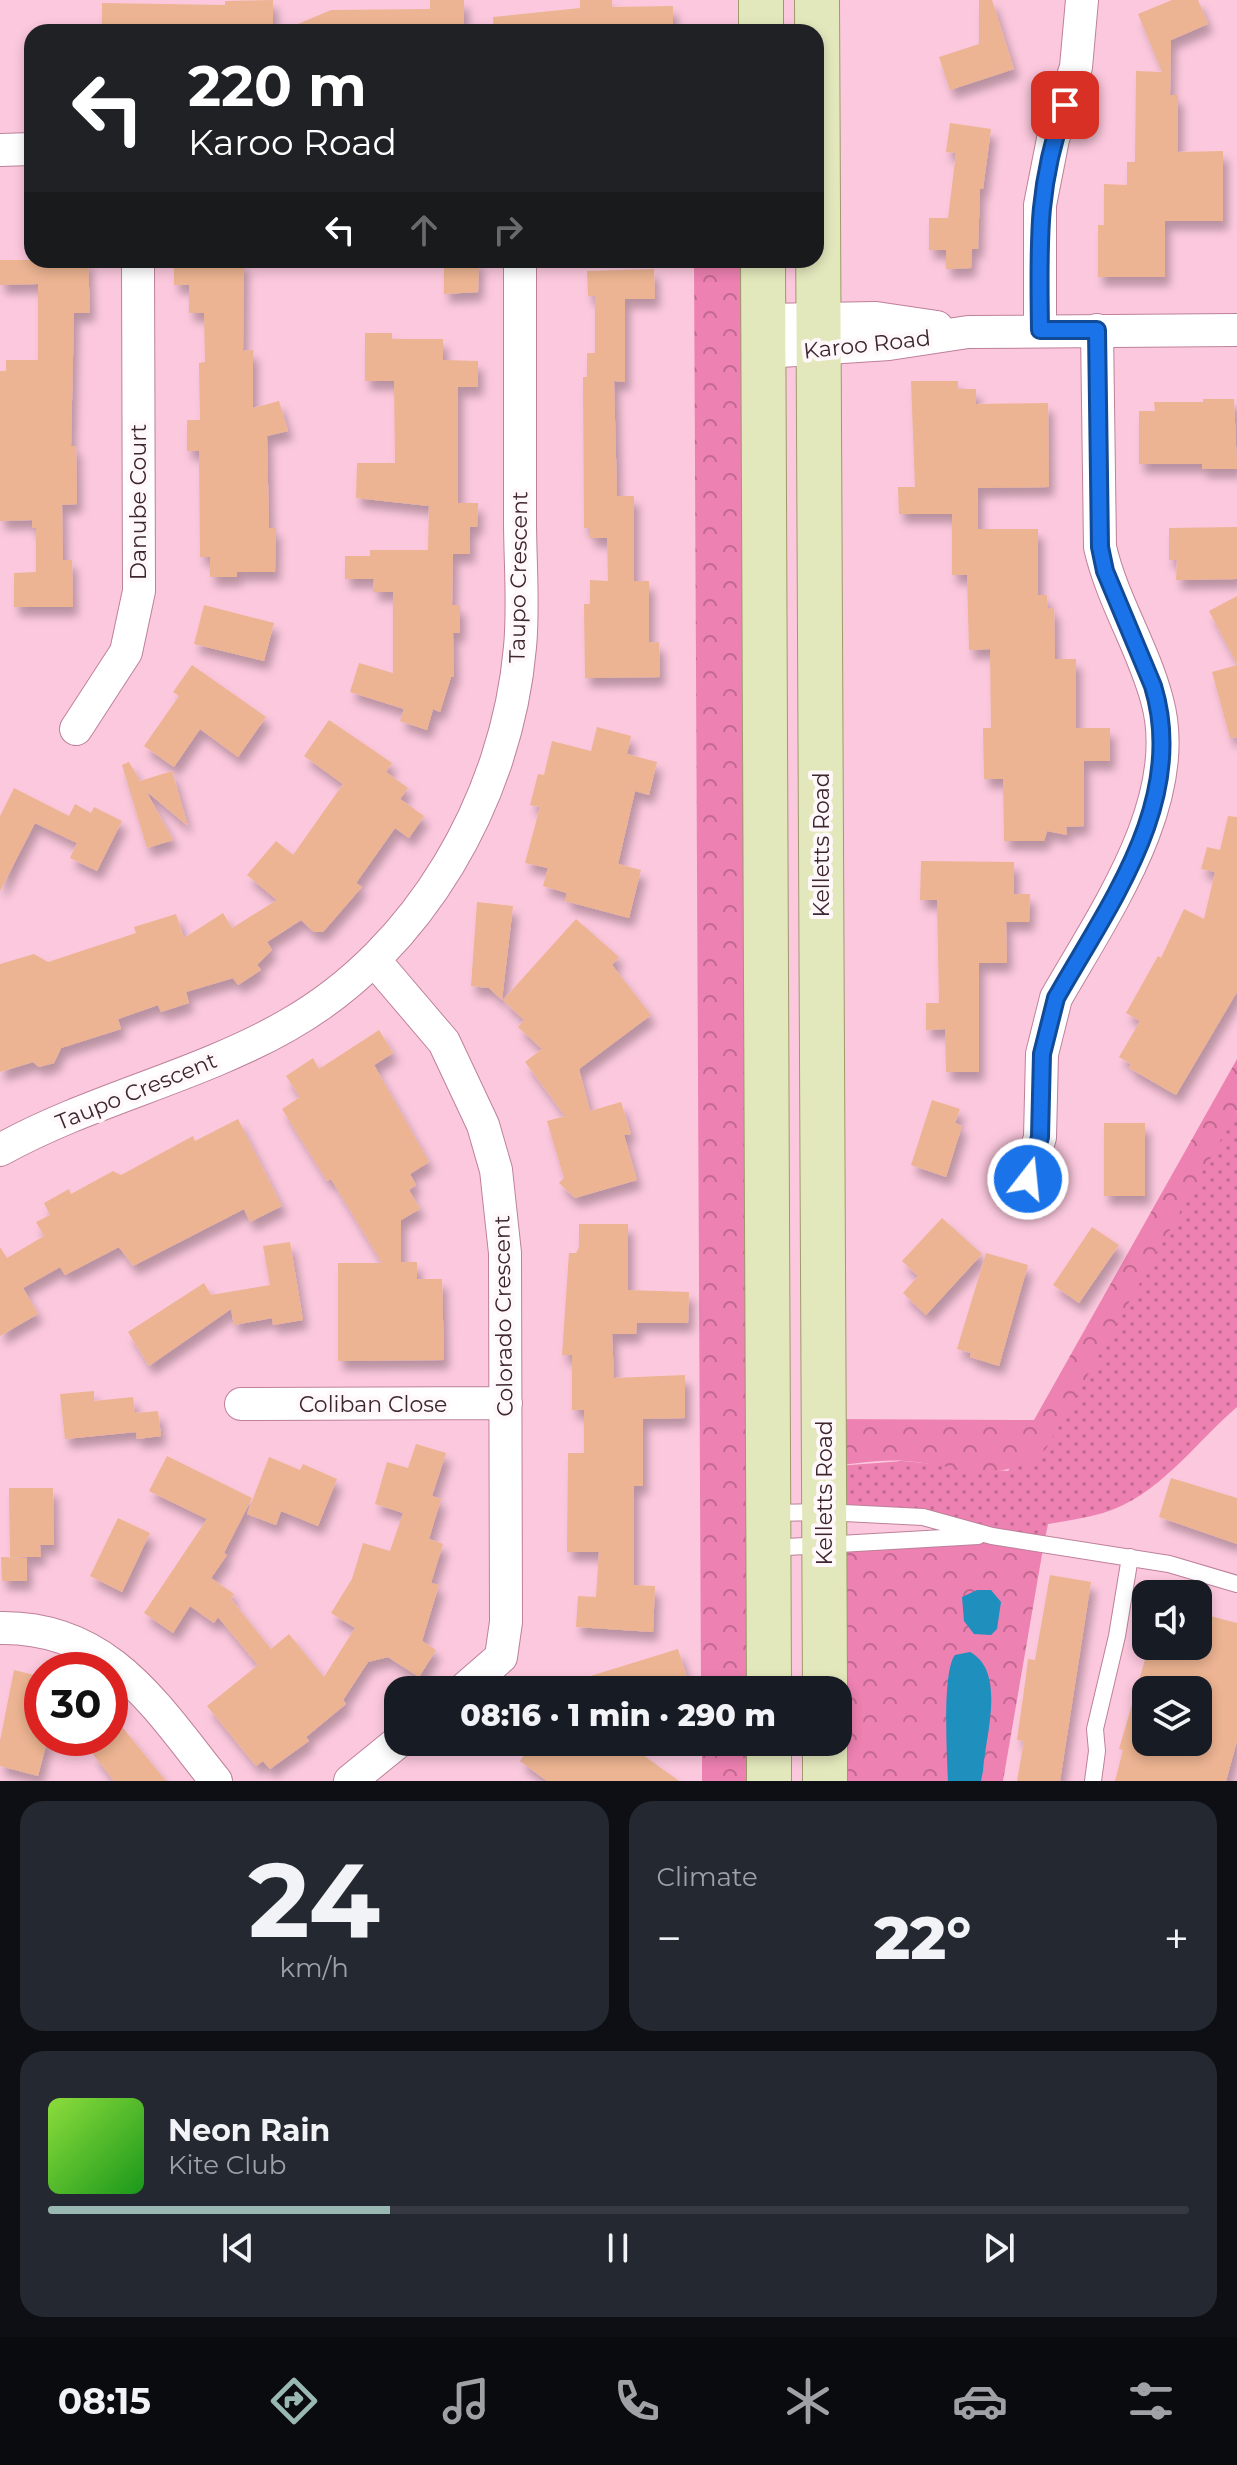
<!DOCTYPE html>
<meta charset="utf-8">
<style>
:root{--surface:#171b24;--page:#242831;--text:#f1f3f6;--muted:#9ea1a6;--line:#363941;--accent:#9ab8b2}
body{margin:0;font-family:Montserrat,sans-serif;background:var(--page);color:var(--text);height:100vh;display:flex;flex-direction:column;font-size:30px;white-space:nowrap}
*{box-sizing:border-box;margin:0}
p{font-size:26px;color:var(--muted)}
.icon{flex:none;width:44px;height:44px;fill:none;stroke:currentColor;stroke-width:2;stroke-linecap:round;stroke-linejoin:round}
.map{position:relative;height:1781px;overflow:hidden}
.drawer{display:flex;flex-direction:column;gap:20px;padding:20px;background:#0d0f14;flex:1}
.drawer>*{flex:none}
.guide{position:absolute;left:24px;top:24px;width:800px;height:244px;border-radius:24px;box-shadow:0 4px 12px #0003;background:#202124;color:#fff;overflow:hidden}
.fabs{position:absolute;left:1132px;top:1580px;display:grid;gap:16px}
.fabs a{display:grid;place-items:center;width:80px;height:80px;border-radius:16px;background:var(--surface);box-shadow:0 4px 12px #0003;font-size:40px}
.speed{position:absolute;left:24px;top:1652px;display:flex;gap:16px;font-size:40px;font-weight:700;text-align:center}
.speed>*{display:grid;place-content:center;width:104px;height:104px;border-radius:50%;background:var(--surface);box-shadow:0 4px 12px #0003;line-height:1}
.speed .limit{border:12px solid #d22;background:#fff;color:#111}
.pin{position:absolute;display:grid;place-items:center;width:68px;height:68px;color:#fff;margin:-34px;border-radius:16px;box-shadow:0 4px 12px #0006}
.me{position:absolute;width:88px;margin:-44px;rotate:16deg;stroke-linejoin:round;filter:drop-shadow(0 0 6px #0008)}
.turn{display:flex;align-items:center;gap:28px;height:168px;padding:0 32px;font-size:36px}
.turn .icon{width:104px;height:104px;stroke-width:2.5}
.turn b{display:block;font-size:56px;line-height:68px}
.lanes{display:flex;align-items:center;height:76px;padding:0 32px;background:#0003;justify-content:center;gap:40px;direction:ltr}
.lanes .off{opacity:.35}
.big{font-size:60px;font-weight:800;line-height:1.1}
.drawer .card{flex:1;display:flex;flex-direction:column;justify-content:center;gap:12px;min-width:0;padding:0 28px;border-radius:24px;background:var(--page)}
.drawer .dial{align-items:center;gap:0}
.dial b{font-size:104px;line-height:1}
.song{display:flex;align-items:center;gap:24px}
.cover{width:96px;height:96px;border-radius:12px;background:linear-gradient(135deg,hsl(90 70% 55%),hsl(120 70% 35%))}
.played{height:8px;border-radius:4px;background:linear-gradient(90deg,var(--accent) 30%,var(--line) 30%)}
.keys{display:flex;justify-content:space-around;direction:ltr}
.heat{display:flex;justify-content:space-between;align-items:center;font-size:44px;direction:ltr}
.drawer .tiles{flex:1;display:grid;gap:20px;grid-template-columns:1fr 1fr}
.card:last-child{grid-column:span 2}
.trip{position:absolute;left:384px;top:1676px;width:468px;height:80px;border-radius:24px;background:var(--surface);box-shadow:0 4px 12px #0003;font-weight:800;line-height:80px;text-align:center}
.dock{display:flex;height:128px;justify-content:space-around;align-items:center;background:#090b0e;color:var(--muted)}
.dock .icon{width:56px;height:56px}
.dock .active{color:var(--accent)}
.dock b{font-size:36px;color:var(--text)}
.map>svg:first-child{display:block}
.grass{fill:url(#grass-dots)}
.park{fill:url(#park-crowns)}
.water{fill:#1f8fbe}
.building{fill:#ecb492;fill-rule:evenodd;filter:url(#shadow)}
.lines{fill:none;stroke-linecap:round;stroke-linejoin:round}
.lane-casing{stroke:#bd819a;stroke-width:18}
.street-casing{stroke:#bd819a;stroke-width:34}
.primary-casing{stroke:#9e9a6e;stroke-width:46}
.lane{stroke:#fff;stroke-width:16}
.street{stroke:#fff;stroke-width:32}
.primary{stroke:#e3e8bc;stroke-width:44}
.route-casing{stroke:#114b97;stroke-width:20}
.route{stroke:#1a73e8;stroke-width:14}
.labels{text-anchor:middle;stroke-width:8;stroke-linejoin:round;paint-order:stroke}
.street-label{font-size:22px;fill:#3e2630;stroke:#fff8fa}
</style>
<div class="map">
<svg width="1237" height="1781" viewBox="0 0 1237 1781">
<defs>
<pattern id="grass-dots" width="8" height="8" patternUnits="userSpaceOnUse" patternTransform="scale(2)"><rect width="8" height="8" fill="#ed81b1"/><path d="M2 2h.1M6 6h.1" fill="none" stroke="#c16990" stroke-width="1.8" stroke-linecap="round"/></pattern>
<pattern id="park-crowns" width="20" height="18" patternUnits="userSpaceOnUse" patternTransform="scale(2)"><rect width="20" height="18" fill="#ed81b1"/><path d="M2 6a3 3 0 1 1 6 0M12 15a3 3 0 1 1 6 0" fill="none" stroke="#c16990"/></pattern>
<filter id="shadow"><feDropShadow dx="5" dy="9" stdDeviation="4" flood-color="#0004"/></filter>
</defs>
<rect width="100%" height="100%" fill="#fcc8dd"/>
<path class="grass" d="M1237,1111V1407C1195,1443 1158,1497 1103,1513C1085,1518 1066,1521 1048,1524L1044,1543L923,1517L824,1512V1467L903,1461L1008,1471Z"/>
<path class="park" d="M694,260H763L769,1690H701Z
M1237,1059V1111L1046,1449C1006,1488 954,1464 905,1461C878,1459 850,1465 824,1467V1419L1034,1420Z
M923,1540L1044,1543L1003,1781H825L838,1742V1690L824,1545Z
M702,1742H769V1781H702Z"/>
<path class="water" d="M977,1590H991L1001,1602L997,1629L991,1635L974,1634L964,1621L962,1597Z
M970,1652C1007,1672 985,1737 983,1771L981,1781H948C947,1756 942,1671 955,1655Z"/>
<path class="building" d="M273,0V25H259V32H102V3L225,5V1Z
M430,0H464V32H279L331,10L430,9Z
M580,0H612V7L673,6V32H494L493,17L580,8Z
M979,0H992L1014,69L950,90L939,57L979,44Z
M1172,0H1198L1208,24L1171,40L1170,95H1178V152L1223,151V221H1165V277H1098V225H1104V184L1127,185V162H1135L1136,71L1162,72L1138,14Z
M950,123L991,129L983,189H980L978,249H972L971,268L946,269V250H929V218H948L956,153L946,152Z
M0,260H88L90,313H74L71,446H76L77,504L62,505L63,560H72L73,607H14V573L36,572V528H32V520L0,521V371H6V360H38V284L0,285Z
M174,260L244,262L243,351L253,350V408L279,401L288,431L267,436L269,528H276L275,572H237V577H210V557H200L199,451H187V420H200L199,363L205,362L204,313H189V285H174Z
M444,260H479L478,292L444,294Z
M654,269L655,299H625V382L614,381L617,496H634V581H649V643L659,642L660,677L585,678L584,604H590V580L608,581L607,538H590V528H584L583,377H587V353H595V296H588L587,271Z
M365,333H392V339H443V360L478,361V387H458V503H478L477,527H470V554H453L452,605H460V633H453L454,677H451L440,712L433,709L427,730L400,721L404,709L350,692L359,663L393,673V592H373L374,579H345V556H370V550H428L429,506L356,498L357,463H395L394,381H365Z
M911,381H958V389H976V404L1048,403L1049,487L978,488V529H1038V595H1047L1048,609L1054,608L1055,659H1076V728H1110V761H1084V826L1066,827L1067,835L1047,831L1044,841H1004L1003,779H984L983,728H991L990,649L969,650L967,575H952V514H899L898,487H915Z
M1203,399H1234L1237,469H1202V464H1139V411H1155L1154,402H1203Z
M1237,527V579L1176,580L1177,560H1169V528Z
M1237,596V664L1209,611Z
M204,605L274,623L264,661L194,644Z
M192,665L266,717L238,757L200,729L174,767L144,746L179,696L173,692Z
M1237,665V737L1230,738L1212,672Z
M329,720L392,763L386,772L408,788L400,799L424,816L409,838L395,828L356,883L362,887L323,932H314L301,920L267,942L272,950L257,965L261,970L238,985L233,978L186,992L189,1003L161,1012L158,1005L118,1019L121,1029L61,1048L54,1063L39,1067L33,1062L0,1072V964L34,954L48,962L136,933L134,927L176,914L184,938L223,913L232,928L277,900L247,875L276,841L293,855L343,784L304,756Z
M597,727L631,736L627,754L657,762L649,795L635,791L618,864L641,870L629,918L565,901L567,893L543,886L548,868L525,863L540,807L530,805L538,774L544,775L552,741L591,751Z
M129,762L140,781L172,771L188,826L146,791L173,840L147,848L122,765Z
M14,788L69,816L75,804L91,813L94,807L122,821L97,871L70,858L77,843L35,823L0,891V816Z
M1228,816L1237,817V992L1176,1095L1129,1068L1131,1064L1119,1057L1140,1021L1126,1013L1158,956L1161,958L1184,909L1204,919L1215,872L1201,869L1207,847L1220,850Z
M921,861L1014,862V894H1030L1029,922H1006L1007,963H979V1072H946L945,1029L926,1030V1003H939L937,900H920Z
M477,902L513,906L502,1000L489,988L471,986Z
M576,919L619,957L612,965L651,1015L579,1069L590,1111L621,1102L631,1134L624,1135L637,1180L575,1198L559,1183L564,1178L547,1121L565,1116L525,1062L542,1049L518,1027L524,1020L503,1000Z
M379,1030L393,1053L374,1065L429,1162L410,1174L416,1185L409,1190L420,1209L401,1220V1262H417V1279H442L444,1360L338,1361V1263H382L331,1179L327,1181L282,1109L300,1097L286,1076L313,1058L319,1069Z
M932,1100L960,1109L955,1123L962,1126L946,1177L911,1165Z
M238,1119L282,1206L250,1222L244,1209L133,1266L119,1247L65,1275L60,1267L23,1288L38,1314L0,1336V1247L7,1258L44,1236L36,1222L50,1215L44,1203L69,1189L71,1194L113,1171L121,1175L193,1136L195,1141Z
M1104,1123H1145V1196H1104Z
M942,1218L982,1254L926,1315L903,1293L918,1276L902,1261Z
M579,1224H628V1290L689,1292L688,1323H637L636,1334H612L614,1378L685,1375V1418L643,1419V1486H634V1585L655,1586L653,1632L576,1627L578,1596L596,1597L599,1552H567L568,1453H584V1410H572V1355H562L569,1253H576L579,1247Z
M1092,1227L1119,1245L1079,1303L1053,1285Z
M290,1242L303,1320L273,1325L272,1318L234,1325L231,1309L149,1366L128,1332L204,1283L211,1295L270,1285L263,1246Z
M986,1253L1028,1265L999,1366L970,1357L971,1353L957,1349Z
M94,1391V1401L133,1397L135,1413L158,1411L161,1436L137,1439L136,1432L65,1439L60,1394Z
M416,1444L446,1453L432,1496L441,1499L429,1539L443,1544L431,1583L439,1585L422,1641L436,1650L419,1677L388,1657L368,1662L343,1700L346,1704L306,1737L309,1741L270,1769L263,1761L256,1766L207,1706L258,1665L218,1617L214,1623L190,1606L173,1633L144,1613L207,1519L149,1491L167,1456L252,1498L224,1553L227,1555L211,1578L234,1594L231,1599L271,1649L289,1634L324,1677L355,1628L331,1613L352,1579L363,1543L390,1551L403,1513L375,1504L387,1462L408,1468Z
M269,1457L300,1470L303,1464L337,1479L318,1526L281,1511L276,1525L247,1514Z
M1171,1478L1237,1498V1544L1159,1517Z
M9,1488H53L54,1545H40L41,1557H10Z
M118,1518L150,1533L122,1592L90,1576Z
M1,1557L27,1558V1581H2Z
M1050,1575L1091,1582L1060,1781H1017L1024,1741L1017,1740L1025,1683L1028,1659L1035,1660Z
M1198,1613L1237,1623V1741L1226,1781H1115L1123,1750L1119,1749L1149,1646H1198ZM1146,1690H1198V1742H1146Z
M678,1649L689,1684L668,1690H562L561,1685Z
M14,1670L42,1677V1738H48L38,1776L0,1766V1741Z
M123,1728L166,1781H114L92,1753Z
M533,1742H542L557,1752L564,1742H625L679,1781H547L520,1761Z"/>
<g class="lines">
<g class="lane-casing">
<path id="lane" d="M771,1513L824,1512L923,1517L992,1536L1169,1564L1237,1584
M770,1548L978,1536
M1093,1781L1097,1751L1095,1729L1117,1636L1130,1557"/>
</g>
<g class="street-casing">
<path id="street" d="M0,150L32,149
M764,320L876,318L937,327
M1040,330V205L1053,139L1076,67L1082,0
M765,352L889,344L968,332L1237,330
M76,729L126,652L139,591L138,260
M375,961L444,1042L483,1125L496,1170L505,1253L506,1622L501,1657L463,1690
M0,1150C92,1099 197,1077 288,1025C420,950 507,798 520,647C524,606 520,562 520,520C520,433 520,347 520,260
M1028,1179L1040,1137L1042,1054L1056,998C1103,915 1185,800 1157,700C1143,647 1112,600 1100,547L1097,330
M241,1404L506,1403
M0,1628C108,1626 155,1705 216,1781
M350,1781L398,1742"/>
</g>
<g class="primary-casing">
<path id="primary" d="M817,0L825,1690
M761,32V0
M763,260L769,1690
M769,1742V1781
M825,1742V1781"/>
</g>
<use href="#lane" class="lane"/>
<use href="#street" class="street"/>
<use href="#primary" class="primary"/>
</g>
<g class="lines">
<g class="route-casing">
<path id="route" d="M1028,1179L1040,1137L1042,1054L1056,998C1109,904 1188,800 1153,686L1105,571L1100,547L1097,330H1040C1039,243 1036,189 1065,105"/>
</g>
<use href="#route" class="route"/>
</g>
<g class="labels">
<g class="street-label">
<text transform="translate(867 344) rotate(-6)" y="8">Karoo Road</text>
<text transform="translate(138 502) rotate(-90)" y="8">Danube Court</text>
<text transform="translate(518 577) rotate(-89)" y="8">Taupo Crescent</text>
<text transform="translate(821 845) rotate(-90)" y="8">Kelletts Road</text>
<text transform="translate(136 1091) rotate(-22)" y="8">Taupo Crescent</text>
<text transform="translate(503 1316) rotate(-91)" y="8">Colorado Crescent</text>
<text x="373" y="1412">Coliban Close</text>
<text transform="translate(824 1493) rotate(-90)" y="8">Kelletts Road</text>
</g>
</g>
</svg>
<div class="fabs">
<a><svg class="icon" aria-label="sound" viewBox="0 0 24 24"><path d="M4 9h4l5-4v14l-5-4H4zM17 9q2 3 0 6"/></svg></a>
<a><svg class="icon" aria-label="layers" viewBox="0 0 24 24"><path d="M12 4l9 5-9 5-9-5zM3 14l9 5 9-5"/></svg></a>
</div>
<div class="speed"><div class="limit">30</div></div>
<div class="pin" style="left:1065px;top:105px;background:#d93025"><svg class="icon" aria-label="arrive" viewBox="0 0 24 24"><path d="M6 21V4h12l-3 4 3 4H6"/></svg></div>
<svg class="me" style="left:1028px;top:1179px" viewBox="-20 -20 40 40"><circle r="17" fill="#1a73e8" stroke="#fff" stroke-width="3"/><path d="M0-11L8 9 0 5-8 9z" fill="#fff"/></svg>
<div class="trip">08:16 · 1 min · 290 m</div>
<div class="guide">
<div class="turn"><svg class="icon" aria-label="left" viewBox="0 0 24 24"><path d="M17 20v-9H6M10 6l-5 5 5 5"/></svg><div><b>220 m</b>Karoo Road</div></div>
<div class="lanes"><svg class="icon" aria-label="left" viewBox="0 0 24 24"><path d="M17 20v-9H6M10 6l-5 5 5 5"/></svg><svg class="icon off" aria-label="ahead" viewBox="0 0 24 24"><path d="M12 20V5M6 11l6-6 6 6"/></svg><svg class="icon off" aria-label="right" viewBox="0 0 24 24"><path d="M7 20v-9h11M14 6l5 5-5 5"/></svg></div>
</div>
</div>
<section class="drawer">
<div class="tiles">
<div class="card dial"><b>24</b><p>km/h</p></div>
<div class="card"><p>Climate</p>
<div class="heat"><a>−</a><b class="big">22°</b><a>+</a></div>
</div>
<div class="card">
<div class="song"><i class="cover"></i><div><b>Neon Rain</b><p>Kite Club</p></div></div>
<div class="played"></div>
<div class="keys"><svg class="icon" aria-label="previous" viewBox="0 0 24 24"><path d="M18 5L8 12l10 7zM5 5v14"/></svg><svg class="icon" aria-label="pause" viewBox="0 0 24 24"><path d="M8 5v14M16 5v14"/></svg><svg class="icon" aria-label="next" viewBox="0 0 24 24"><path d="M6 5l10 7-10 7zM19 5v14"/></svg></div>
</div>
</div>
</section>
<nav class="dock">
<b>08:15</b>
<svg class="icon active" aria-label="directions" viewBox="0 0 24 24"><path d="M12 3l9 9-9 9-9-9zM9 14v-3h6M13 9l2 2-2 2"/></svg>
<svg class="icon" aria-label="music" viewBox="0 0 24 24"><path d="M9 18V5l10-2v13"/><circle cx="6" cy="18" r="3"/><circle cx="16" cy="16" r="3"/></svg>
<svg class="icon" aria-label="phone" viewBox="0 0 24 24"><path d="M5 4h4l2 5-3 2q2 4 5 5l2-3 5 2v4C11 20 4 13 5 4z"/></svg>
<svg class="icon" aria-label="climate" viewBox="0 0 24 24"><path d="M12 3v18M4 7l16 10M4 17L20 7"/></svg>
<svg class="icon" aria-label="car" viewBox="0 0 24 24"><path d="M5 17H2v-5l4-1 3-4h7l3 4 3 1v5h-3M9 17h6M6 11h13"/><circle cx="7" cy="17" r="2"/><circle cx="17" cy="17" r="2"/></svg>
<svg class="icon" aria-label="filters" viewBox="0 0 24 24"><path d="M4 7h16M4 17h16"/><circle cx="9" cy="7" r="2"/><circle cx="15" cy="17" r="2"/></svg>
</nav>
